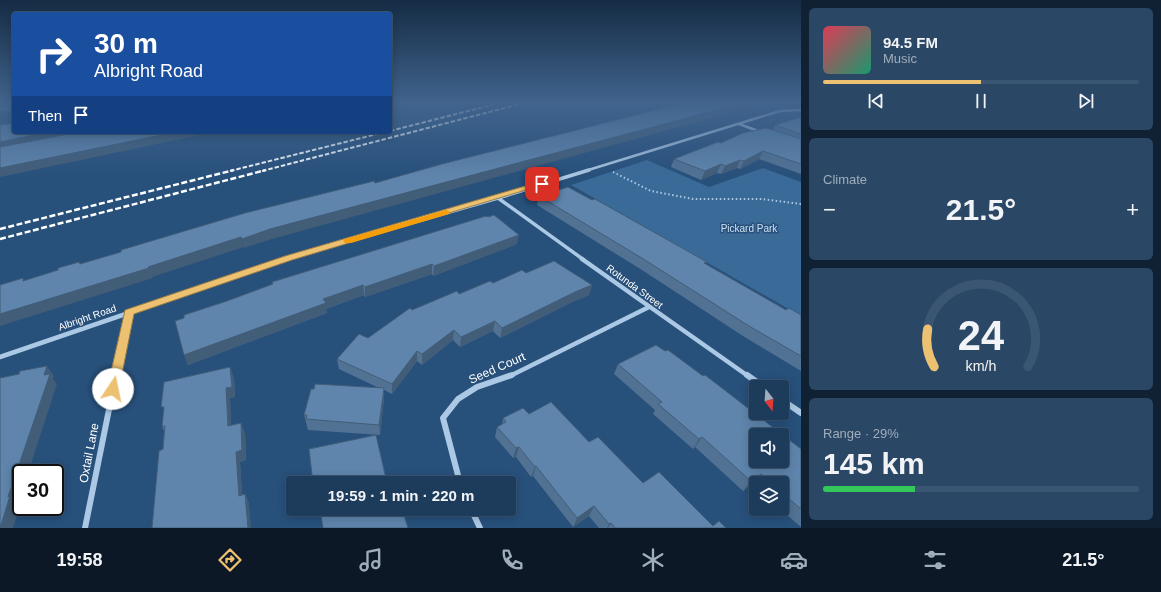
<!DOCTYPE html>
<meta charset="utf-8">
<style>
:root{--surface:#1d3c5c;--page:#2a4765;--text:#f1f3f6;--muted:#a0adbb;--line:#3b5672;--accent:#ecc171}
body{margin:0;font-family:Helvetica,sans-serif;background:var(--page);color:var(--text);height:100vh;display:flex;flex-direction:column;font-size:15px;white-space:nowrap}
*{box-sizing:border-box;margin:0}
p{font-size:13px;color:var(--muted)}
.icon{flex:none;width:22px;height:22px;fill:none;stroke:currentColor;stroke-width:2;stroke-linecap:round;stroke-linejoin:round}
.map{position:relative;flex:1;overflow:hidden}
.details{display:flex;flex-direction:column;gap:8px;padding:8px;background:#102133;width:360px}
.details>*{flex:none}
.guide{position:absolute;left:12px;top:12px;width:380px;height:122px;border-radius:4px;box-shadow:0 2px 10px #0003,0 0 0 1px var(--line);background:#1a4fa0;color:#fff;overflow:hidden}
.needle{width:26px;rotate:163deg}
.tools{position:absolute;left:749px;top:380px;display:grid;gap:8px}
.tools a{display:grid;place-items:center;width:40px;height:40px;border-radius:4px;background:var(--surface);box-shadow:0 2px 10px #0003,0 0 0 1px var(--line);font-size:20px}
.speed{position:absolute;left:12px;top:464px;display:flex;gap:8px;font-size:20px;font-weight:700;text-align:center}
.speed>*{display:grid;place-content:center;width:52px;height:52px;border-radius:50%;background:var(--surface);box-shadow:0 2px 10px #0003,0 0 0 1px var(--line);line-height:1}
.speed .limit{border:2px solid #111;border-radius:6px;background:#fff;color:#111}
.pin{position:absolute;display:grid;place-items:center;width:34px;height:34px;color:#fff;margin:-17px;border-radius:8px;box-shadow:0 2px 6px #0006}
.me{position:absolute;width:44px;margin:-22px;rotate:11deg;stroke-linejoin:round;filter:drop-shadow(0 0 3px #0008)}
.turn{display:flex;align-items:center;gap:14px;height:84px;padding:0 16px;font-size:18px}
.turn .icon{width:52px;height:52px;stroke-width:2.5}
.turn b{display:block;font-size:28px;line-height:34px}
.then{display:flex;align-items:center;height:38px;padding:0 16px;background:#0003;gap:8px;font-size:15px}
.big{font-size:30px;font-weight:600;line-height:1.1}
.details .widget{flex:1;display:flex;flex-direction:column;justify-content:center;gap:6px;min-width:0;padding:0 14px;border-radius:6px;background:var(--page)}
.details .dial{align-items:center;gap:0}
.dial svg{height:104px;overflow:visible;fill:none;stroke:var(--line);stroke-width:7;stroke-linecap:round;text-anchor:middle}
.dial text{fill:var(--text);stroke:none}
.song{display:flex;align-items:center;gap:12px}
.cover{width:48px;height:48px;border-radius:6px;background:linear-gradient(135deg,hsl(350 70% 55%),hsl(160 70% 35%))}
.played{height:4px;border-radius:2px;background:linear-gradient(90deg,var(--accent) 50%,var(--line) 50%)}
.keys{display:flex;justify-content:space-around;direction:ltr}
.heat{display:flex;justify-content:space-between;align-items:center;font-size:22px;direction:ltr}
.charge{height:6px;border-radius:3px;background:linear-gradient(90deg,#34c759 29%,var(--line) 0)}
.trip{position:absolute;left:286px;top:476px;width:230px;height:40px;border-radius:4px;background:var(--surface);box-shadow:0 2px 10px #0003,0 0 0 1px var(--line);font-weight:600;line-height:40px;text-align:center}
.dock{display:flex;height:64px;justify-content:space-around;align-items:center;background:#0c1825;color:var(--muted)}
.dock .icon{width:28px;height:28px}
.dock .active{color:var(--accent)}
.dock b{font-size:18px;color:var(--text)}
main{display:flex;flex:1;min-height:0}
.map>svg:first-child{display:block}
.green{fill:#3a6a98}
.lines{fill:none;stroke-linecap:round;stroke-linejoin:round}
.path{stroke:#abc8e4;stroke-width:2;stroke-dasharray:1.5 2.5;stroke-linecap:butt}
.minor-far3{stroke:#abc8e4;stroke-width:2.5}
.minor-far2{stroke:#abc8e4;stroke-width:3.5}
.minor-far1{stroke:#abc8e4;stroke-width:4.5}
.minor{stroke:#abc8e4;stroke-width:6}
.rail-far1{stroke:#fff;stroke-width:2;stroke-dasharray:4.5 2;stroke-linecap:butt}
.rail{stroke:#fff;stroke-width:2.5;stroke-dasharray:6 2.5;stroke-linecap:butt}
.wall{fill:#527294}
.shaded-wall{fill:#425d78}
.building{fill:#5f85ac;stroke:#425d78;fill-rule:evenodd}
.route{fill:#ecc171;stroke:#997d49}
.slow{fill:#f59e0b}
.labels{text-anchor:middle;stroke-width:3;stroke-linejoin:round;paint-order:stroke}
.park-label{font-size:10px;fill:#cde1f3;stroke:#27507b}
.street-label{font-size:10px;fill:#fff;stroke:#27507b}
.near-street-label{font-size:12px;fill:#fff;stroke:#27507b}
</style>
<main>
<div class="map">
<svg width="801" height="528" viewBox="0 0 801 528">
<rect width="100%" height="100%" fill="#27507b"/>
<path class="green" d="M647,160L709,187L763,168L801,182V316L571,185Z"/>
<g class="lines">
<path class="path" d="M613,172L651,191L693,199H762L801,204"/>
<path class="minor-far3" d="M739,124L761,132
M585,171L780,111L801,110"/>
<path class="minor-far2" d="M498,198L584,260
M283,260L498,198L589,170"/>
<path class="minor-far1" d="M582,259L748,376
M0,357L286,259
M116,376L129,312
M510,376L649,307"/>
<path class="minor" d="M747,375L764,387
M782,400L801,413
M460,483L443,418L458,399L477,387L512,375
M471,509L480,528
M85,528L116,375"/>
<path class="rail-far1" d="M390,131L499,103
M230,171L385,132
M262,171L524,103"/>
<path class="rail" d="M0,229L234,170
M0,239L266,170"/>
</g>
<path class="wall" d="M0,103H14V112L0,111Z
M801,117V174L759,159L740,169L737,168L721,174L717,173L701,180L671,167L674,159L721,143L773,130L775,125Z
M539,196L592,200L707,262L705,264L786,310L801,315V371L743,336L642,270L537,205Z
M517,244L433,276L432,274L365,297L364,295L326,309L327,313L188,365L184,355V318L273,284L272,282Z
M526,273L592,285L589,295L572,302L500,338L493,331L460,347L453,340L422,365L417,361L392,394L384,390V398L380,435L308,430L304,415L314,389L379,388L339,369L337,359L368,338L412,310L493,283Z
M665,351L703,376L801,449V527L780,509H782V483H756V488L752,484L743,491L695,447L693,449L653,414L655,410L614,374L618,364Z
M234,378L235,397L230,398L231,426L245,433L246,460L240,462L242,495L245,494L249,504L163,449L164,431L162,426Z
M529,414L589,442L643,483L713,526L726,528H599L589,516L573,527L533,476L531,477L516,457L513,458L495,437L497,427L502,424L503,418Z"/>
<path class="shaded-wall" d="M743,103H766L272,239L244,248L242,239L270,229Z
M50,132H93L0,150V142Z
M176,132H214L0,177V168Z
M763,151L759,159L740,169L744,161Z
M740,160L737,168L721,174L725,166Z
M721,164L717,173L701,180L705,171Z
M519,235L517,244L433,276L434,266Z
M241,237L244,247L152,277L153,278L0,326V314Z
M432,264V274L365,297V287Z
M363,285L364,295L326,309L327,313L188,365L184,355L323,299Z
M592,285L589,295L572,302L500,338L502,328L575,292Z
M495,321L493,331L460,347L461,337Z
M454,330L453,340L422,365V354Z
M417,351V361L392,394V384Z
M47,366L54,376L53,379L57,384L28,473H21V497L19,504L20,506L13,528H0L8,497Z
M230,367L234,378L235,397L230,398L232,437L228,426L226,388Z
M384,388V398L380,435L379,425Z
M241,423L245,433L246,460L240,462L243,505L239,496L236,452Z
M702,437L695,447L693,449L699,439Z
M519,447L516,457L513,458L516,448Z
M536,466L533,476L531,477L535,467Z
M761,474L752,484L743,491L751,481Z
M245,494L249,504L251,528H248Z
M594,506L589,516L573,527L577,518Z
M611,523L608,528H607L609,524Z"/>
<path class="building" d="M0,103H14V105L0,104Z
M684,103H743L270,229L242,239L241,237L148,267L149,268L0,314V285L23,278V281L58,270V268L79,262L80,264L121,252V250L245,213L374,181L375,183L442,164Z
M801,117V134L775,125Z
M14,123V132H50L0,142V125Z
M766,128L801,139V164L763,151L744,161L740,160L725,166L721,164L705,171L674,159L718,142L721,143L743,133Z
M79,132H176L0,168V147Z
M568,187L592,200L595,199L707,262L704,263L786,310L789,308L801,315V356L749,326L645,260L539,196Z
M494,215L519,235L434,266L432,264L365,287L363,285L323,299L326,303L184,355L175,321L184,318V315L227,301L273,284L272,282L486,216L488,217Z
M554,261L592,285L575,292L502,328L495,321L461,337L454,330L422,354L417,351L392,384L337,359L359,334L368,338L410,308L412,310L457,291L459,294L490,281L493,283L522,270L526,273Z
M656,345L665,351L668,350L703,376L705,375L801,449V509L782,493V483H771L761,474L751,481L702,437L699,439L658,404L662,402L618,364ZM756,435H782V461H756Z
M47,366L44,375L50,374L8,497L10,496L0,528V378L19,374L20,371Z
M230,367L232,387L226,388L228,426L241,423L242,450L236,452L239,496L245,494L248,528H152L159,451L163,449L165,426H162L164,407H161L164,382Z
M315,384L384,388L379,425L306,419L307,415H304L311,389H314Z
M551,402L589,442L598,437L643,483L659,472L713,526L719,521L726,528H615L611,523L609,524L594,506L577,518L536,466L535,467L519,447L516,448L497,427L506,422L503,418L523,408L529,414Z
M376,435L387,483H313L309,449Z
M320,509H402L408,528H323Z"/>
<linearGradient id="sky" x2="0" y2="1"><stop stop-color="#152c44"/><stop offset="0.58" stop-color="#41648d"/><stop offset="1" stop-color="#41648d" stop-opacity="0"/></linearGradient>
<rect width="801" height="177" fill="url(#sky)"/>
<path class="route" d="M539,182H542L546,184L292,260L134,314L119,389L117,393L113,394L109,393L107,389L125,310L285,256Z"/>
<path class="slow" d="M446,210L449,211V214L351,243H345L343,241L345,239Z"/>
<g class="labels">
<g class="park-label">
<text x="749" y="232">Pickard Park</text>
</g>
<g class="street-label">
<text transform="translate(635 286) rotate(36)" y="4">Rotunda Street</text>
<text transform="translate(87 317) rotate(-19)" y="4">Albright Road</text>
</g>
<g class="near-street-label">
<text transform="translate(497 368) rotate(-24)" y="4">Seed Court</text>
<text transform="translate(89 453) rotate(-79)" y="4">Oxtail Lane</text>
</g>
</g>
</svg>
<div class="tools">
<a><svg class="needle" viewBox="-14 -14 28 28"><path d="M0-13l5 13h-10z" fill="#e53935"/><path d="M0 13l5-13h-10z" fill="#a0adbb"/></svg></a>
<a><svg class="icon" aria-label="sound" viewBox="0 0 24 24"><path d="M4 9h4l5-4v14l-5-4H4zM17 9q2 3 0 6"/></svg></a>
<a><svg class="icon" aria-label="layers" viewBox="0 0 24 24"><path d="M12 4l9 5-9 5-9-5zM3 14l9 5 9-5"/></svg></a>
</div>
<div class="speed"><div class="limit">30</div></div>
<div class="pin" style="left:542px;top:184px;background:#d93025"><svg class="icon" aria-label="arrive" viewBox="0 0 24 24"><path d="M6 21V4h12l-3 4 3 4H6"/></svg></div>
<svg class="me" style="left:113px;top:389px" viewBox="-20 -20 40 40"><circle r="19" fill="#fff"/><path d="M0-13L10 11 0 6-10 11z" fill="#ecc171"/></svg>
<div class="trip">19:59 · 1 min · 220 m</div>
<div class="guide">
<div class="turn"><svg class="icon" aria-label="right" viewBox="0 0 24 24"><path d="M7 20v-9h11M14 6l5 5-5 5"/></svg><div><b>30 m</b>Albright Road</div></div>
<div class="then">Then<svg class="icon" aria-label="arrive" viewBox="0 0 24 24"><path d="M6 21V4h12l-3 4 3 4H6"/></svg></div>
</div>
</div>
<section class="details">
<div class="widget">
<div class="song"><i class="cover"></i><div><b>94.5 FM</b><p>Music</p></div></div>
<div class="played"></div>
<div class="keys"><svg class="icon" aria-label="previous" viewBox="0 0 24 24"><path d="M18 5L8 12l10 7zM5 5v14"/></svg><svg class="icon" aria-label="pause" viewBox="0 0 24 24"><path d="M8 5v14M16 5v14"/></svg><svg class="icon" aria-label="next" viewBox="0 0 24 24"><path d="M6 5l10 7-10 7zM19 5v14"/></svg></div>
</div>
<div class="widget"><p>Climate</p>
<div class="heat"><a>−</a><b class="big">21.5°</b><a>+</a></div>
</div>
<div class="widget dial"><svg viewBox="0 0 100 80">
<path d="M14 69A42 42 0 1 1 86 69"/>
<path d="M14 69A42 42 0 0 1 9 40" stroke="#ecc171"/>
<text x="50" y="56" font-size="32" font-weight="700">24</text>
<text x="50" y="72" font-size="11">km/h</text>
</svg></div>
<div class="widget"><p>Range · 29%</p><b class="big">145 km</b><div class="charge"></div></div>
</section>
</main>
<nav class="dock">
<b>19:58</b>
<svg class="icon active" aria-label="directions" viewBox="0 0 24 24"><path d="M12 3l9 9-9 9-9-9zM9 14v-3h6M13 9l2 2-2 2"/></svg>
<svg class="icon" aria-label="music" viewBox="0 0 24 24"><path d="M9 18V5l10-2v13"/><circle cx="6" cy="18" r="3"/><circle cx="16" cy="16" r="3"/></svg>
<svg class="icon" aria-label="phone" viewBox="0 0 24 24"><path d="M5 4h4l2 5-3 2q2 4 5 5l2-3 5 2v4C11 20 4 13 5 4z"/></svg>
<svg class="icon" aria-label="climate" viewBox="0 0 24 24"><path d="M12 3v18M4 7l16 10M4 17L20 7"/></svg>
<svg class="icon" aria-label="car" viewBox="0 0 24 24"><path d="M5 17H2v-5l4-1 3-4h7l3 4 3 1v5h-3M9 17h6M6 11h13"/><circle cx="7" cy="17" r="2"/><circle cx="17" cy="17" r="2"/></svg>
<svg class="icon" aria-label="filters" viewBox="0 0 24 24"><path d="M4 7h16M4 17h16"/><circle cx="9" cy="7" r="2"/><circle cx="15" cy="17" r="2"/></svg>
<b>21.5°</b>
</nav>
